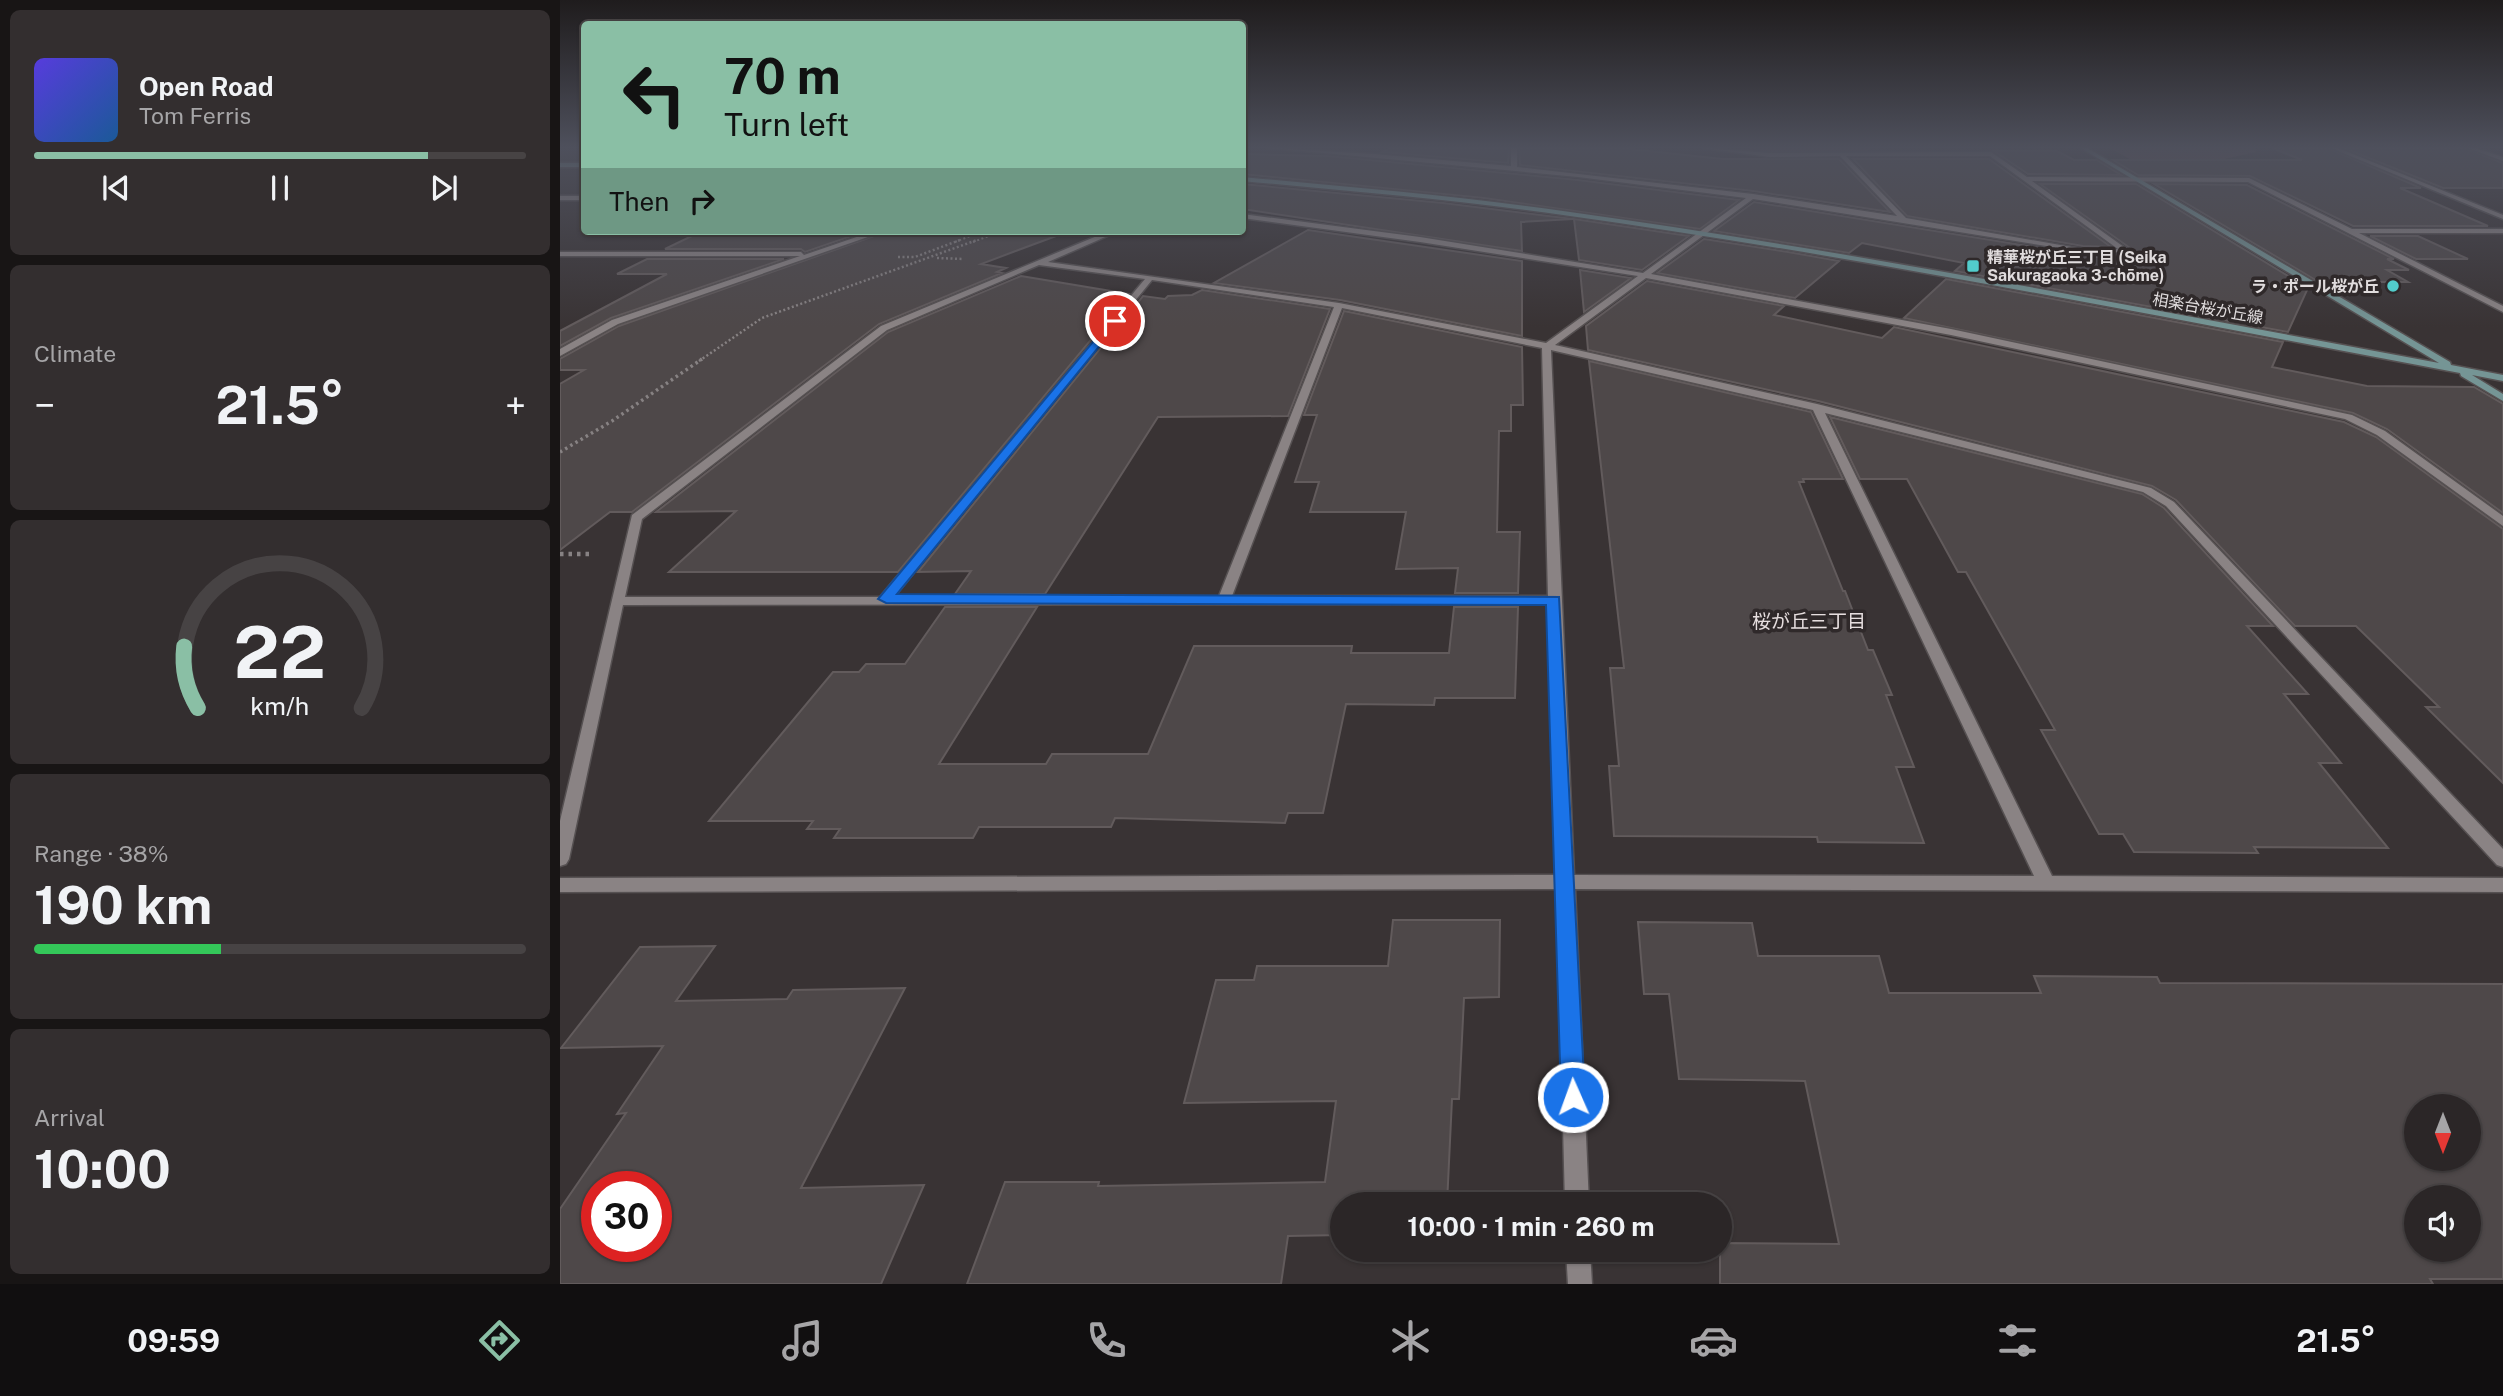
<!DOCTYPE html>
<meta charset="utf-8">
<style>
:root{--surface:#2b2627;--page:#332e2f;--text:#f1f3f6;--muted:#a6a5a7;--line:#474344;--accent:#8abfa5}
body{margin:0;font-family:"Public Sans","Noto Sans JP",sans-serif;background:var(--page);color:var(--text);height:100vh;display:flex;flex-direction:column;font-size:26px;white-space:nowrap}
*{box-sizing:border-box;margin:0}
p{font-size:23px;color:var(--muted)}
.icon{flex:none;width:38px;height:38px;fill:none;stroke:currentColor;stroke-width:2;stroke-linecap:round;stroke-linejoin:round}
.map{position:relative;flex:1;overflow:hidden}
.drawer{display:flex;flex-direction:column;gap:10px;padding:10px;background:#181515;width:560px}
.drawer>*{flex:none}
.hud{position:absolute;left:21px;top:21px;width:665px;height:214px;border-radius:7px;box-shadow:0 2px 5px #0004,0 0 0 2px var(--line);background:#8abfa5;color:#111;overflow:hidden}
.needle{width:46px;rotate:180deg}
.tools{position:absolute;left:1844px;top:1094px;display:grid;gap:14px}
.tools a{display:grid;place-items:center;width:77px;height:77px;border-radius:50%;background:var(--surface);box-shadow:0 2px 5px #0004,0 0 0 2px var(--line);font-size:35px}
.speed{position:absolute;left:21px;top:1171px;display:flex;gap:14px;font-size:35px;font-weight:700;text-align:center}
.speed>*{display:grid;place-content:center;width:91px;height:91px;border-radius:50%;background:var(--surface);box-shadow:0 2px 5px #0004,0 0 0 2px var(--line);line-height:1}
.speed .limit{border:10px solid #d22;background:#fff;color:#111}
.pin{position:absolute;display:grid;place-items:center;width:60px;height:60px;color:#fff;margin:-30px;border:4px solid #fff;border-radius:50%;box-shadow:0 2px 7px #0007}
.me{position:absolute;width:77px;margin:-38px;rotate:358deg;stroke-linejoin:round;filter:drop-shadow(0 0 5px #0008)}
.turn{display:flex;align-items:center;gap:24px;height:147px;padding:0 28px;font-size:32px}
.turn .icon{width:91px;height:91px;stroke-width:2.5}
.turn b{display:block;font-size:49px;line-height:60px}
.then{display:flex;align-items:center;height:66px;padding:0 28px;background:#0003;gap:14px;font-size:26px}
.big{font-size:52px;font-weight:700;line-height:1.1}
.drawer .card{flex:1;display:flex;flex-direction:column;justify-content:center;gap:10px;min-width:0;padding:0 24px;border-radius:10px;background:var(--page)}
.drawer .dial{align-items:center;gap:0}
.dial svg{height:182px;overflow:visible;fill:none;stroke:var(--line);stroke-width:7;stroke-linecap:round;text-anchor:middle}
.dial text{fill:var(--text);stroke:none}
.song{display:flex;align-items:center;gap:21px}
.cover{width:84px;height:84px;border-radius:10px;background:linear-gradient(135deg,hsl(250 70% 55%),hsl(210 70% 35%))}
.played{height:7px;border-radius:4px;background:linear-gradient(90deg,var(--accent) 80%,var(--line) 80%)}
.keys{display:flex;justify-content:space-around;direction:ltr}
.heat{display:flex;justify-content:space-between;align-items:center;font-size:38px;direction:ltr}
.charge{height:10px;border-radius:5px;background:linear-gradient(90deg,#34c759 38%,var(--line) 0)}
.trip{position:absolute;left:770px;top:1192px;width:402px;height:70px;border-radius:35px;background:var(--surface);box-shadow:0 2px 5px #0004,0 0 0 2px var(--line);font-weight:700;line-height:70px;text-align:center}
.tab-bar{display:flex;height:112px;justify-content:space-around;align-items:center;background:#110f10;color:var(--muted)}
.tab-bar .icon{width:49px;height:49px}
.tab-bar .active{color:var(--accent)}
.tab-bar b{font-size:32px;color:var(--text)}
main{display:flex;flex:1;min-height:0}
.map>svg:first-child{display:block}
.green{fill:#67494e}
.building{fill:#4e4849;stroke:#625b5c;stroke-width:2;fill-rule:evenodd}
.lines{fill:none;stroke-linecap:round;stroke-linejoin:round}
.street-casing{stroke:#565152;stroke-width:3}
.secondary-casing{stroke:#565152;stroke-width:3}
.path-far3{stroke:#878283;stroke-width:2;stroke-dasharray:2 2.5;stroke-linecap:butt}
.path-far2{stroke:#878283;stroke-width:2.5;stroke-dasharray:2 2.5;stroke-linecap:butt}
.path-far1{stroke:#878283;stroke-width:3.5;stroke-dasharray:2.5 3.5;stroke-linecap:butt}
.path{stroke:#878283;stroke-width:4.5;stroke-dasharray:3.5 5;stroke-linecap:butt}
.street{fill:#8a8384;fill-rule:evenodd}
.secondary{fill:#759595;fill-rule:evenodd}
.route{fill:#1a73e8;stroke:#114b97;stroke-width:2}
.poi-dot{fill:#52cdcc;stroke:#2f292a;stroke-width:2.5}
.labels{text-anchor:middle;stroke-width:7;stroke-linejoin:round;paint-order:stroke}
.far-poi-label{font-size:16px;font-weight:bold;fill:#e0dcdd;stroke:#2f292a;text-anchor:start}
.far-street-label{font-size:16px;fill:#e0dcdd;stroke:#2f292a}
.neighbourhood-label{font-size:19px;fill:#e6dedf;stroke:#2f292a}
</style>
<main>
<section class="drawer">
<div class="card">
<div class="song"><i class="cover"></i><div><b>Open Road</b><p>Tom Ferris</p></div></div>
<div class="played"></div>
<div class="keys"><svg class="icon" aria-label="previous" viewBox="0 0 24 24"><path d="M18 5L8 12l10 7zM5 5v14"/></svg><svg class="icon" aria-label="pause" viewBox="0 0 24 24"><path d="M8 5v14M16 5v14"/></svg><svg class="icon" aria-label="next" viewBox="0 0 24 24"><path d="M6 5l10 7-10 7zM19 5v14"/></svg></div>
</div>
<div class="card"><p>Climate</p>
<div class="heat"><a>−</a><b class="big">21.5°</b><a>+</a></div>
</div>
<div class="card dial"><svg viewBox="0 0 100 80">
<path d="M14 69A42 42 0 1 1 86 69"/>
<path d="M14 69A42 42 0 0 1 8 42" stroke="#8abfa5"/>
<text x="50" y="56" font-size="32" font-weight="700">22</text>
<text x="50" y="72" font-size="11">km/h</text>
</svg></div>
<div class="card"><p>Range · 38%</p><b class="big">190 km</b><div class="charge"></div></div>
<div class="card"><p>Arrival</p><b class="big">10:00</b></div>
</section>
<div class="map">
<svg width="1943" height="1284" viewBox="0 0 1943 1284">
<rect width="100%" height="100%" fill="#393334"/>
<path class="green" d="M1187,148H1312L1306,152H1211Z
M1550,148H1695L1696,152L1660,160L1575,162Z"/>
<path class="building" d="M830,148H949L948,163L822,152Z
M959,148H1060L1163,159H1279L1330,212L1193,191L960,165Z
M1712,148H1768L1861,188H1840L1928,226H1793L1690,176L1578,175L1553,160H1742Z
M1784,148H1905L1943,163V188H1883Z
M1434,151H1497L1514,160H1537L1561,175L1468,174Z
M682,154L768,156L1018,180L1179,200L1140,229L924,198L682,174Z
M1293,159H1429L1551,247L1523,246L1347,216Z
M682,184L883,203L1013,219L961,222L962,251L682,209Z
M1480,184H1576L1748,288L1728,332L1395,271L1404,263L1302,243L1289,253L1154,231L1194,202L1543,258L1570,251V248Z
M1594,184L1687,185L1834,259H1827L1849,270H1827L1848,282H1759Z
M1014,219L1115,234L1129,236L1082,270L1019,260Z
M748,230L962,261V336L780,300L654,283Z
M142,231H306L245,252L241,249H105Z
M328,231H495L496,236L421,264L446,268L437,272L442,273L319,324L72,512H50L0,550V384L24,370H0V359L59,326Z
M1810,236H1858L1908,259H1856Z
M1144,239L1228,252L1279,261L1235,298L1097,273Z
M87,259H224L51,318L0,346V331L107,274H57Z
M1020,270L1071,278L1024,312Z
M461,276L569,294L338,572H109L176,511L96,512L328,332Z
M1386,279L1723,342L1712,367L1807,386L1914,387L1943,404V513L1827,429L1793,413L1344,318Z
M1087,281L1224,306L1214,315L1322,338L1334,327L1784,422L1816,437L1943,529V783L1866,707H1879L1796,626H1735L1616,500L1592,486L1258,401L1028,350L1026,326Z
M642,290L770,309L728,416L598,417L485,594H395L411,571L358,572L583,296L605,299L608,296L632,295Z
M784,311L962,347L963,405H951V431H939L937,532H960L958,593H895L898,568L836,569L846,512H750L759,482H735L757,415H744Z
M1029,361L1251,412L1283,479H1243L1244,482H1239L1283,591H1285L1308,650H1313L1332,695H1326L1354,767H1336L1364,843L1258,842L1257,837L1054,836L1049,766H1059L1050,668H1064Z
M1270,417L1582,494L1604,508L1713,626H1687L1748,694H1724L1781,763H1759L1828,848L1694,847L1698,853L1574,852L1563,834H1539L1481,730H1495L1406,572H1398L1347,479H1300Z
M385,607H477L379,764H486L492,754H588L634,646H792L791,653H889L894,607H958L955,698H875L874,705L786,704L763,813H728L725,823L555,818L551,827H419L413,838H274L280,829H247L253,821H149L273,672H299L306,664H345Z
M833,920H940L939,997L904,998L899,1099H892L887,1204H782V1235L728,1236L721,1284H407L445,1182H539L538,1186L765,1182L776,1101L624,1103L656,980H694L697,966H828Z
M1078,922L1192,923L1198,956H1319L1329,993H1481L1474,976L1597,977L1600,983L1943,984V1279H1870L1873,1284H1160V1243L1279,1244L1245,1081L1119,1079L1109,994H1084ZM1857,1106H1909V1158H1857ZM1857,1197H1909V1250H1857Z
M155,946L116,1001L227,999L233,990L345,988L241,1188L364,1185L321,1284H0V1209L66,1113L57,1114L103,1046L1,1048L80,947ZM37,1186H96V1246H37Z"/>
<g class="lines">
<g class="street-casing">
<path id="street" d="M709,148L814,154L951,166V148H957V167L1193,194L1337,216L1280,156L1210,157L1143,148L1210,153L1431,152L1467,177L1689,178L1792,229H1943V233H1799L1943,306V312L1688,182L1472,181L1568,250L1543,255L1193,199L1091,274L1391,329L1792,415L1825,431L1943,516V526L1817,435L1785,419L1391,335L1086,278L995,345L1257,404L1591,488L1614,502L1943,849V867L1937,865L1606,506L1583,492L1265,413L1492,876L1943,878V892L1015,889L1029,1204H1005L997,889L0,892V878L996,875L989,604L63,605L9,859L6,864L0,866V821L72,515L321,326L549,231H559L488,262L779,303L986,343L1078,276L860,242L682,218V214L860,237L1083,273L1186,198L1018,177ZM1286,156H1430L1558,249L1543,251L1523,249L1346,218ZM479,265L585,279L320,597H65L82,519L327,330ZM592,280L774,307L659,596L334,597ZM782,308L982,348L988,596H672ZM991,350L1253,410L1474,876L1014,875Z
M1771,148H1778L1943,215V219Z
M1908,148H1915L1943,157V161Z
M0,196H24V200H0Z
M314,231H325L58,324L0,356V349L52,320L240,256H0V252H241L244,255Z
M1006,1250H1030L1032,1284H1008Z"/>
</g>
<g class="secondary-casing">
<path id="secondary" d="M1521,148H1527L1890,362L1891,365L1943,375V381L1912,375L1943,394V401L1901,376L1900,373C1602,317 1304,257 1003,215C897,200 789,191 682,181V177C790,187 897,196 1003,211C1297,252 1588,309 1879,363Z
M0,163H24V167H0Z"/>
</g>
<path class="path-far3" d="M395,242L423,231
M413,242L442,231"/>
<path class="path-far2" d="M338,257H355L400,240
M377,258L404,259
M139,361L202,318L417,240"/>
<path class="path-far1" d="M0,452L52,421L142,359"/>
<path class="path" d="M0,554H34"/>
<use href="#street" class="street"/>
<use href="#secondary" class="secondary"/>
</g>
<linearGradient id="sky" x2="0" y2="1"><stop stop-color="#1f1c1d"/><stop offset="0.45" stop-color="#4e505c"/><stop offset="1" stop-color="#4e505c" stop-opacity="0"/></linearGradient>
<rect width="1943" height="327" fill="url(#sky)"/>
<path class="route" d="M552,319L560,321L337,594L999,597L1025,1097L1022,1105L1013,1108L1004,1105L1001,1097L986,605L326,603L318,599Z"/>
<g class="poi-dot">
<rect x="1406" y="259" width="14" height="14" rx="3.5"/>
<circle cx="1833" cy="286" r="7"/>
</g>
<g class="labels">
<g class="far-poi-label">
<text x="1427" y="263">精華桜が丘三丁目 (Seika<tspan x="1427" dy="18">Sakuragaoka 3-chōme)</tspan></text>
<text x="1819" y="292" text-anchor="end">ラ・ポール桜が丘</text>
</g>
<g class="far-street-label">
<text transform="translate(1648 308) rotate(10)" y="6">相楽台桜が丘線</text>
</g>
<g class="neighbourhood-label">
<text x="1249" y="628">桜が丘三丁目</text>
</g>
</g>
</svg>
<div class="tools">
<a><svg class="needle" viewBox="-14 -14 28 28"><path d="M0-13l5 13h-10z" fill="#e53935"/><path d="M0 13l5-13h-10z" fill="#a6a5a7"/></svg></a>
<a><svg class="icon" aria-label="sound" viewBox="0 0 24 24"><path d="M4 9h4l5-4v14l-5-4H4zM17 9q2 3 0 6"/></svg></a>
</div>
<div class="speed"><div class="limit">30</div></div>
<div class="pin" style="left:555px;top:321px;background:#d93025"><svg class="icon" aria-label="arrive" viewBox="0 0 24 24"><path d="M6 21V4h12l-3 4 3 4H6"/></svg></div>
<svg class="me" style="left:1013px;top:1097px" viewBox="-20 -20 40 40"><circle r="17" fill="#1a73e8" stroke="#fff" stroke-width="3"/><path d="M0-11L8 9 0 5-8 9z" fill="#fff"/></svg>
<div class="trip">10:00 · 1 min · 260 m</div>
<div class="hud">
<div class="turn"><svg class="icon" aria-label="left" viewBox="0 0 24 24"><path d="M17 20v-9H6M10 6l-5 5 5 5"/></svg><div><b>70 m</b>Turn left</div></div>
<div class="then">Then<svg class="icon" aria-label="right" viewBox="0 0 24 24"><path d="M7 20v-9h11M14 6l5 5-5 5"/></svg></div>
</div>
</div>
</main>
<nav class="tab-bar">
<b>09:59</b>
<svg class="icon active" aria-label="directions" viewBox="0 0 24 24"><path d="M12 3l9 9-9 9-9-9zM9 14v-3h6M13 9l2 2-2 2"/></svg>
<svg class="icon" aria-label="music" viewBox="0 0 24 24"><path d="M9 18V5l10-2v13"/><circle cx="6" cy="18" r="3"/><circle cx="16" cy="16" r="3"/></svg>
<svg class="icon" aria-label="phone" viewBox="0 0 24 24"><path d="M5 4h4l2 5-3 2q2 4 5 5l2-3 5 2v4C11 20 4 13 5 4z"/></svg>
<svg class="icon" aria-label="climate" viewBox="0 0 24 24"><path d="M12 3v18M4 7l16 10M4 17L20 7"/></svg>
<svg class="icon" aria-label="car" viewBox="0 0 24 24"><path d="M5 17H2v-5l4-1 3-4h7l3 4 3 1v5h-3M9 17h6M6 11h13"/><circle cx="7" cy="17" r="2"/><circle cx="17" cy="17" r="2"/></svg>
<svg class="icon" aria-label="filters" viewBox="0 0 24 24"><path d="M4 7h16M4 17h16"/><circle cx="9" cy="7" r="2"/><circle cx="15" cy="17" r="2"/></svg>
<b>21.5°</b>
</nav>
